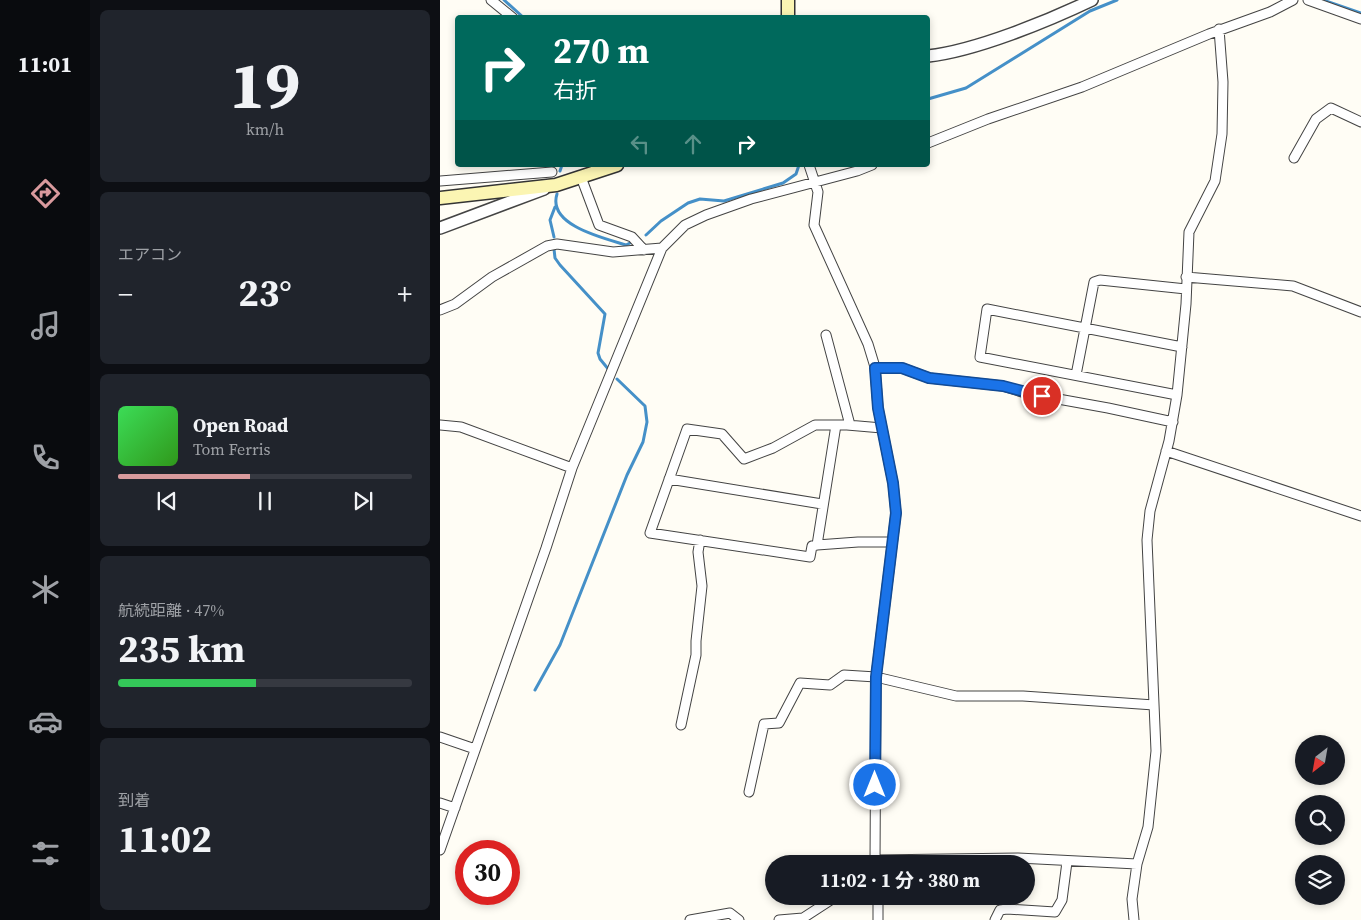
<!DOCTYPE html>
<html lang="ja">
<meta charset="utf-8">
<style>
:root{--surface:#171b24;--page:#20242c;--text:#f1f3f6;--muted:#9ea1a6;--line:#363941;--accent:#d99a9d}
body{margin:0;font-family:"Source Serif 4","Noto Sans JP",serif;background:var(--page);color:var(--text);height:100vh;display:flex;flex-direction:column;font-size:19px;white-space:nowrap}
*{box-sizing:border-box;margin:0}
p{font-size:16px;color:var(--muted)}
.icon{flex:none;width:28px;height:28px;fill:none;stroke:currentColor;stroke-width:2;stroke-linecap:round;stroke-linejoin:round}
.map{position:relative;flex:1;overflow:hidden}
.drawer{display:flex;flex-direction:column;gap:10px;padding:10px;background:#0d0f14;width:350px}
.drawer>*{flex:none}
.guide{position:absolute;left:15px;top:15px;width:475px;height:152px;border-radius:5px;box-shadow:0 2px 8px #0003;background:#00695c;color:#fff;overflow:hidden}
.needle{width:32px;rotate:211deg}
.buttons{position:absolute;left:855px;top:735px;display:grid;gap:10px}
.buttons a{display:grid;place-items:center;width:50px;height:50px;border-radius:50%;background:var(--surface);box-shadow:0 2px 8px #0003;font-size:25px}
.speed{position:absolute;left:15px;top:840px;display:flex;gap:10px;font-size:25px;font-weight:700;text-align:center}
.speed>*{display:grid;place-content:center;width:65px;height:65px;border-radius:50%;background:var(--surface);box-shadow:0 2px 8px #0003;line-height:1}
.speed .limit{border:8px solid #d22;background:#fff;color:#111}
.pin{position:absolute;display:grid;place-items:center;width:42px;height:42px;color:#fff;margin:-21px;border:2px solid #fff;border-radius:50%;box-shadow:0 1px 5px #0007}
.me{position:absolute;width:55px;margin:-28px;rotate:0deg;stroke-linejoin:round;filter:drop-shadow(0 0 4px #0008)}
.turn{display:flex;align-items:center;gap:18px;height:105px;padding:0 15px;font-size:22px}
.turn .icon{width:65px;height:65px;stroke-width:2.5}
.turn b{display:block;font-size:35px;line-height:42px}
.lanes{display:flex;align-items:center;height:48px;padding:0 15px;background:#0003;justify-content:center;gap:25px;direction:ltr}
.lanes .off{opacity:.35}
.big{font-size:38px;font-weight:700;line-height:1.1}
.drawer .card{flex:1;display:flex;flex-direction:column;justify-content:center;gap:8px;min-width:0;padding:0 18px;border-radius:8px;background:var(--page)}
.drawer .dial{align-items:center;gap:0}
.dial b{font-size:65px;line-height:1}
.song{display:flex;align-items:center;gap:15px}
.cover{width:60px;height:60px;border-radius:8px;background:linear-gradient(135deg,hsl(130 70% 55%),hsl(110 70% 35%))}
.played{height:5px;border-radius:2px;background:linear-gradient(90deg,var(--accent) 45%,var(--line) 45%)}
.keys{display:flex;justify-content:space-around;direction:ltr}
.heat{display:flex;justify-content:space-between;align-items:center;font-size:28px;direction:ltr}
.charge{height:8px;border-radius:4px;background:linear-gradient(90deg,#34c759 47%,var(--line) 0)}
.trip{position:absolute;left:325px;top:855px;width:270px;height:50px;border-radius:25px;background:var(--surface);box-shadow:0 2px 8px #0003;font-weight:700;line-height:50px;text-align:center}
main{display:flex;flex:1;min-height:0}
.dock{display:flex;flex-direction:column;width:90px;justify-content:space-around;align-items:center;background:#090b0e;color:var(--muted)}
.dock .icon{width:35px;height:35px}
.dock .active{color:var(--accent)}
.dock b{font-size:22px;color:var(--text)}
.map>svg:first-child{display:block}
.lines{fill:none;stroke-linecap:round;stroke-linejoin:round}
.stream{stroke:#4590c8;stroke-width:3}
.minor-casing{stroke:#444;stroke-width:11}
.tertiary-casing{stroke:#444;stroke-width:14}
.secondary-casing{stroke:#333;stroke-width:15}
.minor{stroke:#fff;stroke-width:9}
.tertiary{stroke:#fff;stroke-width:11}
.secondary{stroke:#fbf5b3;stroke-width:12}
.route-casing{stroke:#114b97;stroke-width:12}
.route{stroke:#1a73e8;stroke-width:9}
</style>
<main>
<nav class="dock">
<b>11:01</b>
<svg class="icon active" aria-label="directions" viewBox="0 0 24 24"><path d="M12 3l9 9-9 9-9-9zM9 14v-3h6M13 9l2 2-2 2"/></svg>
<svg class="icon" aria-label="music" viewBox="0 0 24 24"><path d="M9 18V5l10-2v13"/><circle cx="6" cy="18" r="3"/><circle cx="16" cy="16" r="3"/></svg>
<svg class="icon" aria-label="phone" viewBox="0 0 24 24"><path d="M5 4h4l2 5-3 2q2 4 5 5l2-3 5 2v4C11 20 4 13 5 4z"/></svg>
<svg class="icon" aria-label="climate" viewBox="0 0 24 24"><path d="M12 3v18M4 7l16 10M4 17L20 7"/></svg>
<svg class="icon" aria-label="car" viewBox="0 0 24 24"><path d="M5 17H2v-5l4-1 3-4h7l3 4 3 1v5h-3M9 17h6M6 11h13"/><circle cx="7" cy="17" r="2"/><circle cx="17" cy="17" r="2"/></svg>
<svg class="icon" aria-label="filters" viewBox="0 0 24 24"><path d="M4 7h16M4 17h16"/><circle cx="9" cy="7" r="2"/><circle cx="15" cy="17" r="2"/></svg>
</nav>
<section class="drawer">
<div class="card dial"><b>19</b><p>km/h</p></div>
<div class="card"><p>エアコン</p>
<div class="heat"><a>−</a><b class="big">23°</b><a>+</a></div>
</div>
<div class="card">
<div class="song"><i class="cover"></i><div><b>Open Road</b><p>Tom Ferris</p></div></div>
<div class="played"></div>
<div class="keys"><svg class="icon" aria-label="previous" viewBox="0 0 24 24"><path d="M18 5L8 12l10 7zM5 5v14"/></svg><svg class="icon" aria-label="pause" viewBox="0 0 24 24"><path d="M8 5v14M16 5v14"/></svg><svg class="icon" aria-label="next" viewBox="0 0 24 24"><path d="M6 5l10 7-10 7zM19 5v14"/></svg></div>
</div>
<div class="card"><p>航続距離 · 47%</p><b class="big">235 km</b><div class="charge"></div></div>
<div class="card"><p>到着</p><b class="big">11:02</b></div>
</section>
<div class="map">
<svg width="921" height="920" viewBox="0 0 921 920">
<rect width="100%" height="100%" fill="#fffdf5"/>
<g class="lines">
<path class="stream" d="M64,0L84,18
M883,0L921,13
M488,99L526,88L650,11L677,0
M120,171L122,165
M117,194C107,225 163,238 186,245L190,243
M206,235L221,221L248,203L260,199L284,201L343,183L356,174L359,165
M114,237L110,220L115,207
M114,249L115,258L120,265L165,314L158,353L160,359L169,370
M95,690L120,645L187,475L203,442L207,422L205,406L177,379"/>
<g class="minor-casing">
<path id="minor" d="M51,0L73,18
M868,0L921,19
M488,143L548,119L642,87L769,34L830,12L853,0
M854,158L876,119L891,108L921,122
M369,165L378,192L374,225L428,344L435,367L438,408L453,483L456,513L436,677L435,864
M141,177L159,225L192,237L204,250
M0,181L112,172
M746,277L853,286L921,312
M0,310L15,304L52,277L107,246L117,244L173,252L222,248
M386,335L410,425
M435,368H462L489,378L563,386L585,393L668,408L733,422
M636,375L654,282L660,280L746,289
M737,395L540,357L547,309L742,347
M0,425L21,427L132,468
M442,428L407,425H375L333,448L304,459L282,434L247,429L210,533L370,557L372,546L377,545L418,542H452
M726,451L921,516
M229,479L382,504
M377,545L396,425
M241,725L256,655V641L262,586L258,552L260,540
M0,737L35,749
M309,792L324,724L339,723L360,683L390,685L404,675L436,677L516,696H583L714,705
M0,803L15,808
M0,850L106,548L132,468L222,248L245,225L266,215L311,199L417,171L432,165
M435,860L578,858L697,864
M438,896V920
M250,920L290,913L299,920
M339,920L363,918L397,896
M555,920L560,910L567,909L615,912L622,900L627,862
M694,920L692,899L697,864L708,827L716,751L707,540L710,511L729,441L737,395L746,304L749,232L775,181L782,134L783,82L779,29"/>
</g>
<g class="tertiary-casing">
<path id="tertiary" d="M488,56C535,51 608,21 652,0
M0,228L104,189"/>
</g>
<g class="secondary-casing">
<path id="secondary" d="M348,18V0
M0,198L116,185L177,165"/>
</g>
<use href="#minor" class="minor"/>
<use href="#tertiary" class="tertiary"/>
<use href="#secondary" class="secondary"/>
</g>
<g class="lines">
<g class="route-casing">
<path id="route" d="M435,785L436,677L456,513L453,483L438,408L435,368H462L489,378L563,386L602,396"/>
</g>
<use href="#route" class="route"/>
</g>
</svg>
<div class="buttons">
<a><svg class="needle" viewBox="-14 -14 28 28"><path d="M0-13l5 13h-10z" fill="#e53935"/><path d="M0 13l5-13h-10z" fill="#9ea1a6"/></svg></a>
<a><svg class="icon" aria-label="search" viewBox="0 0 24 24"><circle cx="10" cy="10" r="6"/><path d="M15 15l6 6"/></svg></a>
<a><svg class="icon" aria-label="layers" viewBox="0 0 24 24"><path d="M12 4l9 5-9 5-9-5zM3 14l9 5 9-5"/></svg></a>
</div>
<div class="speed"><div class="limit">30</div></div>
<div class="pin" style="left:602px;top:396px;background:#d93025"><svg class="icon" aria-label="arrive" viewBox="0 0 24 24"><path d="M6 21V4h12l-3 4 3 4H6"/></svg></div>
<svg class="me" style="left:435px;top:785px" viewBox="-20 -20 40 40"><circle r="17" fill="#1a73e8" stroke="#fff" stroke-width="3"/><path d="M0-11L8 9 0 5-8 9z" fill="#fff"/></svg>
<div class="trip">11:02 · 1 分 · 380 m</div>
<div class="guide">
<div class="turn"><svg class="icon" aria-label="right" viewBox="0 0 24 24"><path d="M7 20v-9h11M14 6l5 5-5 5"/></svg><div><b>270 m</b>右折</div></div>
<div class="lanes"><svg class="icon off" aria-label="left" viewBox="0 0 24 24"><path d="M17 20v-9H6M10 6l-5 5 5 5"/></svg><svg class="icon off" aria-label="ahead" viewBox="0 0 24 24"><path d="M12 20V5M6 11l6-6 6 6"/></svg><svg class="icon" aria-label="right" viewBox="0 0 24 24"><path d="M7 20v-9h11M14 6l5 5-5 5"/></svg></div>
</div>
</div>
</main>
